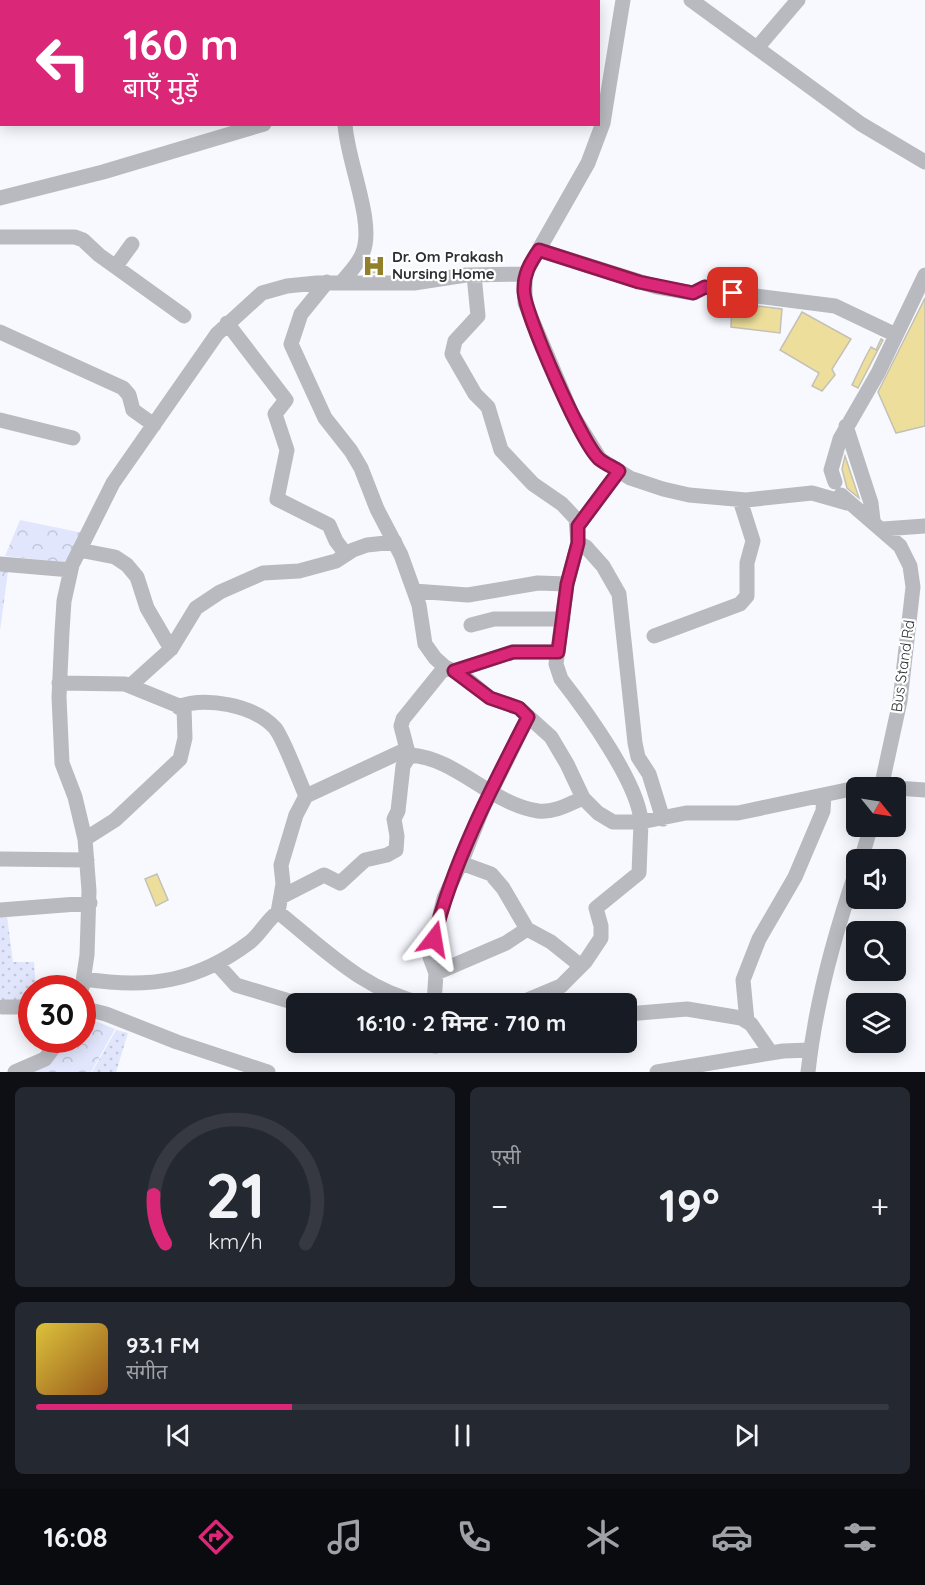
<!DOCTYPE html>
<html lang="hi">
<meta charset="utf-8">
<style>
:root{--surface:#171b24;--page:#242831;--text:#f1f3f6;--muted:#9ea1a6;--line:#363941;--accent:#db2777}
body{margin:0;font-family:Quicksand,"Noto Sans Devanagari",sans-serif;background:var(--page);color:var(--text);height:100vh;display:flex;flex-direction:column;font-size:22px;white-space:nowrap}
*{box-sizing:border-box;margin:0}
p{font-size:20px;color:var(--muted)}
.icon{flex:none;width:33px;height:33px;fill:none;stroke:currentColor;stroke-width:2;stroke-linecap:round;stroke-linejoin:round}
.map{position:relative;height:1072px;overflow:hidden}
.side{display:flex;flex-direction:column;gap:15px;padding:15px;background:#0d0f14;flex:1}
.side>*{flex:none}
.guide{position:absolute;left:0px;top:0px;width:600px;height:126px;box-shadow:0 3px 15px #0003;background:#db2777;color:#fff;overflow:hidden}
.needle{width:39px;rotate:120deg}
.tools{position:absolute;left:846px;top:777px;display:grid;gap:12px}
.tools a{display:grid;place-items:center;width:60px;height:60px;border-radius:9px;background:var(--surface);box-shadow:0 3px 15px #0003;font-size:30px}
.speed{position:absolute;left:18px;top:975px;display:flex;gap:12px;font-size:30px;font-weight:700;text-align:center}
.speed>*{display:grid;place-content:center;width:78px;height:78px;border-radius:50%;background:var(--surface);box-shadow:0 3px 15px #0003;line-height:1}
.speed .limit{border:9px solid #d22;background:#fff;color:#111}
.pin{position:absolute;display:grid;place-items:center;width:51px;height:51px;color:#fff;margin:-26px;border-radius:12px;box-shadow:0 3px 9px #0006}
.me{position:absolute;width:66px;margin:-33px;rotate:14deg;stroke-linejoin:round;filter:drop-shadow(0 0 4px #0008)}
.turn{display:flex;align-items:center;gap:21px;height:126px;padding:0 24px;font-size:27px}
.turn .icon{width:78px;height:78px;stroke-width:2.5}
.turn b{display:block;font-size:42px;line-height:51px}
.big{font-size:45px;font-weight:700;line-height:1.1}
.side .card{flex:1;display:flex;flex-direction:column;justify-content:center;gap:9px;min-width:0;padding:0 21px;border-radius:9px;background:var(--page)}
.side .dial{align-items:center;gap:0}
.dial svg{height:156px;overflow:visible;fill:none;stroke:var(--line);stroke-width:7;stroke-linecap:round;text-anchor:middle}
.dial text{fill:var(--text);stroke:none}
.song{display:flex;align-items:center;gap:18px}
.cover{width:72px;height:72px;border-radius:9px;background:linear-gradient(135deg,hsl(50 70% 55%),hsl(30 70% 35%))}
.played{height:6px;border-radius:3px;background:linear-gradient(90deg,var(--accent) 30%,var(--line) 30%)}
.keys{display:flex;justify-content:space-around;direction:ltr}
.heat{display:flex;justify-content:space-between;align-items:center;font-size:33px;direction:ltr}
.side .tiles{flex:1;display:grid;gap:15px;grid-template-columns:1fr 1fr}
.card:last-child{grid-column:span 2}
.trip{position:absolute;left:286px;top:993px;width:351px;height:60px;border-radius:9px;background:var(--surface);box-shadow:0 3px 15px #0003;font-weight:700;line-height:60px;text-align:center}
.menu{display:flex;height:96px;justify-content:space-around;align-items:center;background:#090b0e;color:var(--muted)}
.menu .icon{width:42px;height:42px}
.menu .current{color:var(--accent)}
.menu b{font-size:27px;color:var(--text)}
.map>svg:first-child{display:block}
.grass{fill:url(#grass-dots)}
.forest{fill:url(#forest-crowns)}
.building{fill:#eddf9b;stroke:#c3c1b7;stroke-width:1.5}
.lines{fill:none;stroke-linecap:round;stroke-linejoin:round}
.minor{stroke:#b9babf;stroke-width:15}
.route-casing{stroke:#8e194d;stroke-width:15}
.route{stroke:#db2777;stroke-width:10}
.labels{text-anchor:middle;stroke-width:4.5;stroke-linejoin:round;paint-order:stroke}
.poi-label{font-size:15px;font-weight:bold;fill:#2e2f33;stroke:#fff;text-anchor:start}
.street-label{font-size:15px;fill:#2e2f33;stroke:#fff}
</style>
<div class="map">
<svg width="925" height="1072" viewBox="0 0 925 1072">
<defs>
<pattern id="grass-dots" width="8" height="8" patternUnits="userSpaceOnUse" patternTransform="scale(1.5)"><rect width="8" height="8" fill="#e1e6fc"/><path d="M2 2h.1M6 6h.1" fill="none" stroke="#c1c6d8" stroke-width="1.8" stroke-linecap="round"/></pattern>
<pattern id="forest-crowns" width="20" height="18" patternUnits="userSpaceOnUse" patternTransform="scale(1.5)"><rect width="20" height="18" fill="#e1e6fc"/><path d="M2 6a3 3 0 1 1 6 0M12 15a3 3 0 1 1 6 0" fill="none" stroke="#c1c6d8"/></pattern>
</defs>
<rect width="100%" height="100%" fill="#f7f9ff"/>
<path class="grass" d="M0,909H6L13,962H34L36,988H32L31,1006L0,1007Z
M116,1030L128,1033L116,1072H92Z"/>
<path class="forest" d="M20,520L83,533L69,563L5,556Z
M0,570L8,571L0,631Z
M83,1016L115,1029L91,1072H31L63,1040H82Z"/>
<path class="building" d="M370,260H384V272L367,273Z
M925,298V426L896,433L878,392Z
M732,303L782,309L780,333L731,327Z
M802,312L851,339L832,369L835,375L822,391L812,386L819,373L780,350Z
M881,339L883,340L858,388L852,385L865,358L871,347L876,350Z
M845,456L859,498L847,488L842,469Z
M157,874L168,900L156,906L145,879Z"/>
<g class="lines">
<path class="minor" d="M327,0V2
M623,0L603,123L588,163L525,274V303L572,414L600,459L630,478L663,489L689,495L746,500L812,493L847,503
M691,0L861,124L925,162
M585,2L591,0
M757,48L798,0
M0,198L103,172L264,124
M0,237H75L83,240L99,255L184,316
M539,250L657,287L693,293L705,287L733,293L835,306L896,335
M116,266L132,244
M474,275L478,316L455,341L452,354L475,394L488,407L501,450L533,484L562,504L576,519L578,543L567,584L556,664L561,679C586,711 639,784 641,822L686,813H738L856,788
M327,282L301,314L291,344L325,418L351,451L361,468L377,509L401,555L419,605L425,644L435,658L445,667L461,674L490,698L519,708L551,737L567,764L583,798L598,813L613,822H641L639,873L596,908L601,926V938L585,962L561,986L518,1004
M341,283C349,273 359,264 363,252C375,222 347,161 345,124
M227,323L286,400L275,414L287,450L277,499L329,525L336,541L346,554
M0,332L123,388L129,395L133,410L154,425
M0,420L73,438
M846,426L871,503L873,520
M835,482L831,470L840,439L878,373L925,275
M841,495L900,546L910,566L913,587L900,701L881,788L869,785L857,788
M578,526L619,471
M883,529L925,526
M578,543L586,547L603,566L619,594L635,743L638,757L649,774L663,819
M79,550L115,557L127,565L137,577L147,608L171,649
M0,564L71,570
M414,591L468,595L538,583L567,584
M471,625L494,619H563
M654,636L740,604L747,596V563L753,541L740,500
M454,671L513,652H558
M59,683L125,684L184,708L185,738L180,759L115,820L85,839
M131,685L171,649L196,608L220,592L263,573L299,571L336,561L353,550L367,545L395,542
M528,717L483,808L461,863L491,874L503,888L527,929L551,942L581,966
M410,755C457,758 491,804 538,811C554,813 569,804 583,798
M896,788L925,790
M306,796L407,749L401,726L403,719L445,667
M0,859L87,860
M861,860L871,826
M281,897L324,875L340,883L365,860L387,855L396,850L397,836L394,819L398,811L403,766L410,755L407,749
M0,910L90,903
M278,912C325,950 364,991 425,1004
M217,964L236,985L299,1004
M436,973L506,943L527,929
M85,979C149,989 197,982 250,942C261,933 267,920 278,912L283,884L281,865L296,815L306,796C299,781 284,739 275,728C254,705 205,696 178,707
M82,988L87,955L89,891L85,839L75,797L62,763L59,697L62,632L64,601L72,565L113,483L217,334L262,293L287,286L317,283H414L466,275L525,274
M434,1004L436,973L430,957L444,898L461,863
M3,1007H32
M82,1008L106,1014L177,1042L268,1072
M627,1014L687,1009L741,1018L751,1024L771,1053
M747,1021L743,980L759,939L795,877L823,811L824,795
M413,1042L436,1046L447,1042
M15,1072L45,1059L59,1040
M657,1072L783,1051L810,1050
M808,1072C815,1007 835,933 856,872"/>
</g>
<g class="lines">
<g class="route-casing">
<path id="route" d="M434,939C452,864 492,787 528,717L519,708L490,698L454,671L513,652H558L567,584L578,543V526L619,471C613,467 605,464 599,459C581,442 526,317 524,292C523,275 530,263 539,250L639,282L693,293L705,287L733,293"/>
</g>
<use href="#route" class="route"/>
</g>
<defs>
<g id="hospital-bare" transform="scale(1.8)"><path d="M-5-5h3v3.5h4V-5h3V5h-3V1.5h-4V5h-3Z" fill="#918027" stroke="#fff" stroke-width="2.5" paint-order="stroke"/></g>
</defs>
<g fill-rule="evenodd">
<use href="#hospital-bare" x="374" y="266"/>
</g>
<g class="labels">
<g class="poi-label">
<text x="392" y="262">Dr. Om Prakash<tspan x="392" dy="17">Nursing Home</tspan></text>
</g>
<g class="street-label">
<text transform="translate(903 666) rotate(-82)" y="5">Bus Stand Rd</text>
</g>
</g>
</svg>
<div class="tools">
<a><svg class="needle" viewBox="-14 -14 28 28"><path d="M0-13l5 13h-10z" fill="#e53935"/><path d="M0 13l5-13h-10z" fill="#9ea1a6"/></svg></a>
<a><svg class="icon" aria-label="sound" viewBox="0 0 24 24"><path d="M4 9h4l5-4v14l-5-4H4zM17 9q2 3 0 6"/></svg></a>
<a><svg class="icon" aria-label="search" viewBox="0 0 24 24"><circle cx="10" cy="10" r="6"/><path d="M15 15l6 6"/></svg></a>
<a><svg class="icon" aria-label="layers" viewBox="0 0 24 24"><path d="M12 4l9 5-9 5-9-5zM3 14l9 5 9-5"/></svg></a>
</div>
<div class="speed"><div class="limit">30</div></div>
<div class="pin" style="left:733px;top:293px;background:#d93025"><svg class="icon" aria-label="arrive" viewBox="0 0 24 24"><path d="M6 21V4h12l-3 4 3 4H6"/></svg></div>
<svg class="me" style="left:434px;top:939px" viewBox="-20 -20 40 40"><path d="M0-17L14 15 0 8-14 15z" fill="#db2777" stroke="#fff" stroke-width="4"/></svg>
<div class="trip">16:10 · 2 मिनट · 710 m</div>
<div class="guide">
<div class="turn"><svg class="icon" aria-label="left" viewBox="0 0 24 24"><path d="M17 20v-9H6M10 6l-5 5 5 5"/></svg><div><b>160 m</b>बाएँ मुड़ें</div></div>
</div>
</div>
<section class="side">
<div class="tiles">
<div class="card dial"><svg viewBox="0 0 100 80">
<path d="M14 69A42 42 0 1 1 86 69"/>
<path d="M14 69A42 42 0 0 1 8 44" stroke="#db2777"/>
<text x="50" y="56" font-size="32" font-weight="700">21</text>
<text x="50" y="72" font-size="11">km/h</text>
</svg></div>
<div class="card"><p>एसी</p>
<div class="heat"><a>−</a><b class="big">19°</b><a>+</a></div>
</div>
<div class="card">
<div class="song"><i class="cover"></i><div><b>93.1 FM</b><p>संगीत</p></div></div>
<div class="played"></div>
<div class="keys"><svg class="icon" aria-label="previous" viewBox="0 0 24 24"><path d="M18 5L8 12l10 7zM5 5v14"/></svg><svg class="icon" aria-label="pause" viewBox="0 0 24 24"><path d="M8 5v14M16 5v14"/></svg><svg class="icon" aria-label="next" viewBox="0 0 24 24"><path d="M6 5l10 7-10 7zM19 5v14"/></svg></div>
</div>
</div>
</section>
<nav class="menu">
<b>16:08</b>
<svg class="icon current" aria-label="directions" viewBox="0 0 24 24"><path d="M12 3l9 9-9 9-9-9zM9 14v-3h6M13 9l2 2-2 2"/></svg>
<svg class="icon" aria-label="music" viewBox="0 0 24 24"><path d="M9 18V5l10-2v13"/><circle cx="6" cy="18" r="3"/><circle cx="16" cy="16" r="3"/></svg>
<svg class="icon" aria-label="phone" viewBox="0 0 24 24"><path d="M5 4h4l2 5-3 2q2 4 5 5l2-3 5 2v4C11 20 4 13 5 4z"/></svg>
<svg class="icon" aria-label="climate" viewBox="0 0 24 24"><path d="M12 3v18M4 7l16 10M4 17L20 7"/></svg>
<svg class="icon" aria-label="car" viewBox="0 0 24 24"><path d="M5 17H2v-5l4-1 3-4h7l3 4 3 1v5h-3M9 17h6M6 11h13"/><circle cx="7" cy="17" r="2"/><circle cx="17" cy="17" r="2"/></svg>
<svg class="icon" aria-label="filters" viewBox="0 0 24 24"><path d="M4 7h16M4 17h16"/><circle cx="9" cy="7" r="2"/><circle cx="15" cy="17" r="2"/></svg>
</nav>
